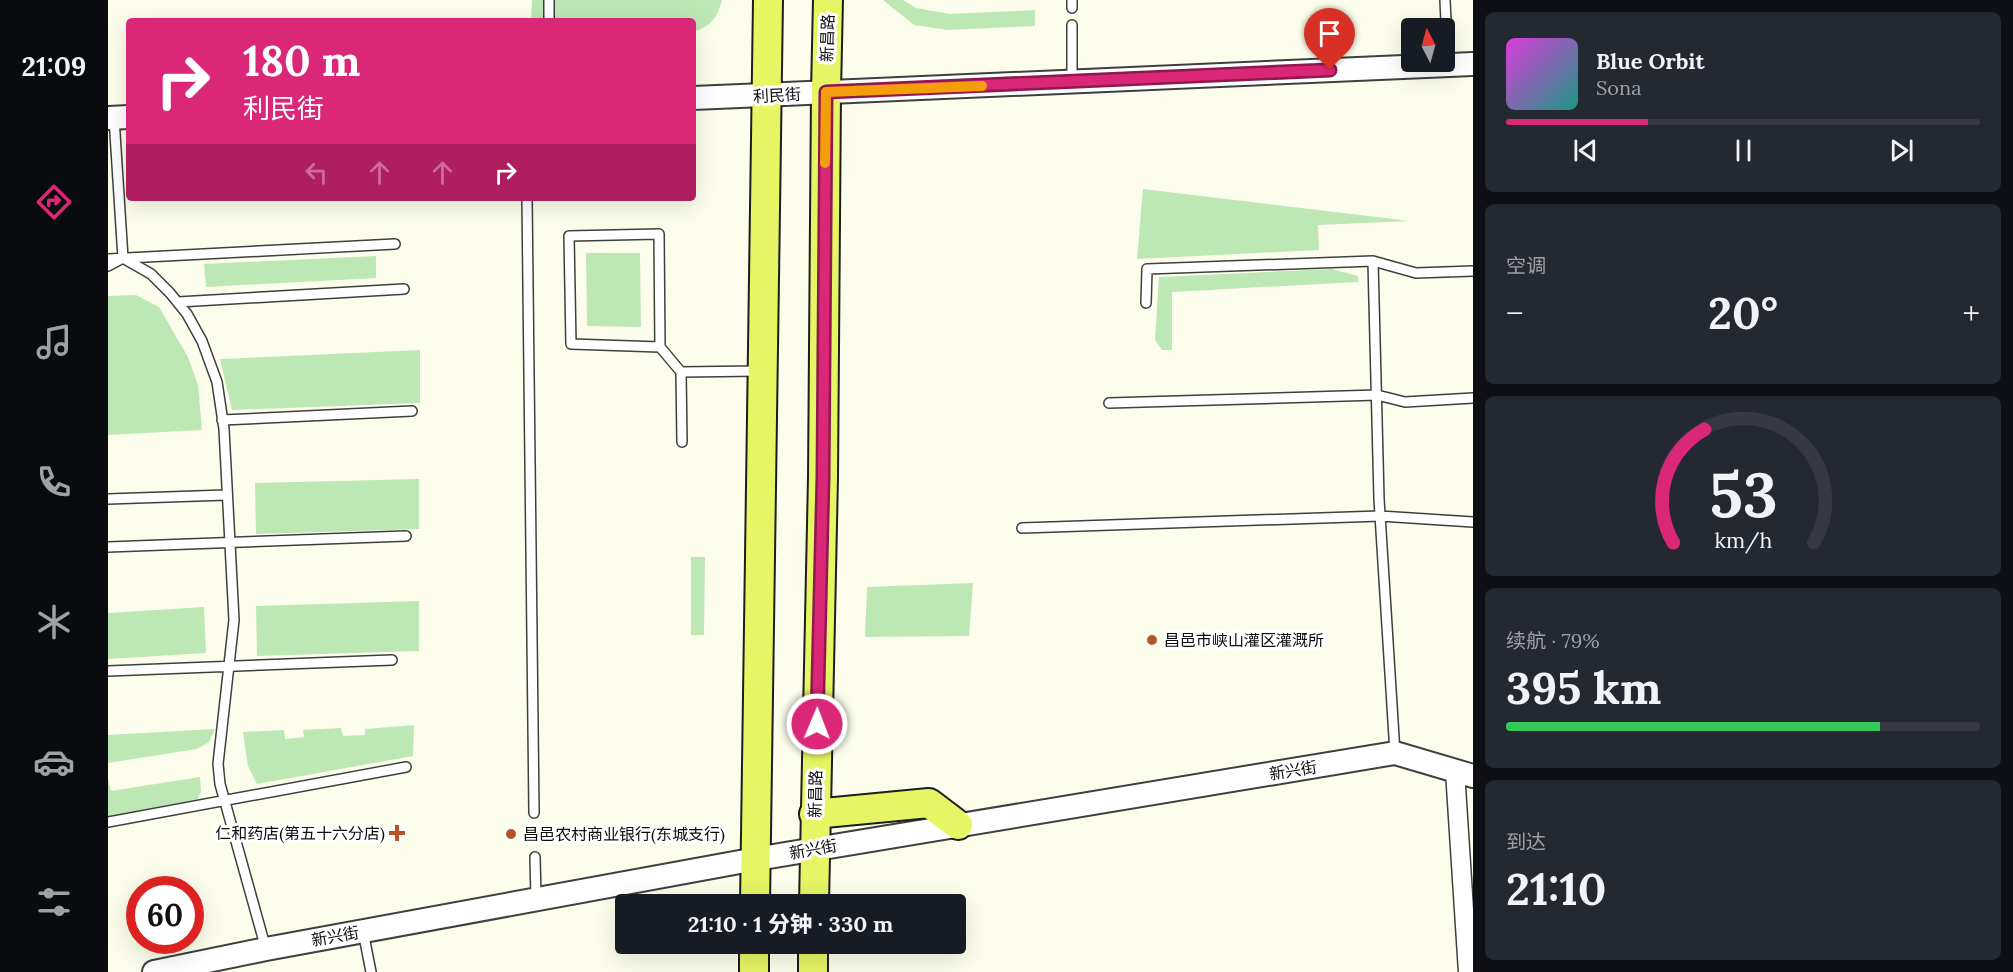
<!DOCTYPE html>
<html lang="zh">
<meta charset="utf-8">
<style>
:root{--surface:#171b24;--page:#242831;--text:#f1f3f6;--muted:#9ea1a6;--line:#363941;--accent:#db2777}
body{margin:0;font-family:Lora,"Noto Sans SC",serif;background:var(--page);color:var(--text);height:100vh;display:flex;flex-direction:column;font-size:22px;white-space:nowrap}
*{box-sizing:border-box;margin:0}
p{font-size:20px;color:var(--muted)}
.icon{flex:none;width:33px;height:33px;fill:none;stroke:currentColor;stroke-width:2;stroke-linecap:round;stroke-linejoin:round}
.map{position:relative;flex:1;overflow:hidden}
.drawer{display:flex;flex-direction:column;gap:12px;padding:12px;background:#0d0f14;width:540px}
.drawer>*{flex:none}
.guide{position:absolute;left:18px;top:18px;width:570px;height:183px;border-radius:6px;box-shadow:0 6px 24px #0002;background:#db2777;color:#fff;overflow:hidden}
.needle{width:39px;rotate:354deg}
.tools{position:absolute;left:1293px;top:18px;display:grid;gap:12px}
.tools a{display:grid;place-items:center;width:54px;height:54px;border-radius:6px;background:var(--surface);box-shadow:0 6px 24px #0002;font-size:30px}
.speed{position:absolute;left:18px;top:876px;display:flex;gap:12px;font-size:30px;font-weight:700;text-align:center}
.speed>*{display:grid;place-content:center;width:78px;height:78px;border-radius:50%;background:var(--surface);box-shadow:0 6px 24px #0002;line-height:1}
.speed .limit{border:9px solid #d22;background:#fff;color:#111}
.pin{position:absolute;display:grid;place-items:center;width:51px;height:51px;color:#fff;margin:-62px -26px;border-radius:50% 50% 50% 0;rotate:-45deg;box-shadow:0 0 6px #0007}
.pin .icon{rotate:45deg}
.me{position:absolute;width:66px;margin:-33px;rotate:1deg;stroke-linejoin:round;filter:drop-shadow(0 0 4px #0008)}
.turn{display:flex;align-items:center;gap:21px;height:126px;padding:0 18px;font-size:27px}
.turn .icon{width:78px;height:78px;stroke-width:2.5}
.turn b{display:block;font-size:42px;line-height:51px}
.lanes{display:flex;align-items:center;height:57px;padding:0 18px;background:#0003;justify-content:center;gap:30px;direction:ltr}
.lanes .off{opacity:.35}
.big{font-size:45px;font-weight:800;line-height:1.1}
.drawer .widget{flex:1;display:flex;flex-direction:column;justify-content:center;gap:9px;min-width:0;padding:0 21px;border-radius:9px;background:var(--page)}
.drawer .dial{align-items:center;gap:0}
.dial svg{height:156px;overflow:visible;fill:none;stroke:var(--line);stroke-width:7;stroke-linecap:round;text-anchor:middle}
.dial text{fill:var(--text);stroke:none}
.song{display:flex;align-items:center;gap:18px}
.cover{width:72px;height:72px;border-radius:9px;background:linear-gradient(135deg,hsl(300 70% 55%),hsl(170 70% 35%))}
.played{height:6px;border-radius:3px;background:linear-gradient(90deg,var(--accent) 30%,var(--line) 30%)}
.keys{display:flex;justify-content:space-around;direction:ltr}
.heat{display:flex;justify-content:space-between;align-items:center;font-size:33px;direction:ltr}
.charge{height:9px;border-radius:4px;background:linear-gradient(90deg,#34c759 79%,var(--line) 0)}
.trip{position:absolute;left:507px;top:894px;width:351px;height:60px;border-radius:6px;background:var(--surface);box-shadow:0 6px 24px #0002;font-weight:800;line-height:60px;text-align:center}
main{display:flex;flex:1;min-height:0}
.tabs{display:flex;flex-direction:column;width:108px;justify-content:space-around;align-items:center;background:#090b0e;color:var(--muted)}
.tabs .icon{width:42px;height:42px}
.tabs .selected{color:var(--accent)}
.tabs b{font-size:27px;color:var(--text)}
.map>svg:first-child{display:block}
.green{fill:#bee7b6}
.lines{fill:none;stroke-linecap:round;stroke-linejoin:round}
.service-casing{stroke:#3f3f3f;stroke-width:12}
.minor-casing{stroke:#3f3f3f;stroke-width:21}
.tertiary-casing{stroke:#3f3f3f;stroke-width:26}
.primary-casing{stroke:#1d1d1d;stroke-width:32}
.service{stroke:#fff;stroke-width:9}
.minor{stroke:#fff;stroke-width:18}
.tertiary{stroke:#fff;stroke-width:22}
.primary{stroke:#e6f564;stroke-width:28}
.route-casing{stroke:#8e194d;stroke-width:15}
.route{stroke:#db2777;stroke-width:10}
.slow{stroke:#f59e0b;stroke-width:10}
.poi-dot{fill:#b75328;stroke:#fff;stroke-width:2}
.labels{text-anchor:middle;stroke-width:6;stroke-linejoin:round;paint-order:stroke}
.street-label{font-size:16px;fill:#0c0c0c;stroke:#fff}
.poi-label{font-size:16px;fill:#0c0c0c;stroke:#fff;text-anchor:start}
</style>
<main>
<nav class="tabs">
<b>21:09</b>
<svg class="icon selected" aria-label="directions" viewBox="0 0 24 24"><path d="M12 3l9 9-9 9-9-9zM9 14v-3h6M13 9l2 2-2 2"/></svg>
<svg class="icon" aria-label="music" viewBox="0 0 24 24"><path d="M9 18V5l10-2v13"/><circle cx="6" cy="18" r="3"/><circle cx="16" cy="16" r="3"/></svg>
<svg class="icon" aria-label="phone" viewBox="0 0 24 24"><path d="M5 4h4l2 5-3 2q2 4 5 5l2-3 5 2v4C11 20 4 13 5 4z"/></svg>
<svg class="icon" aria-label="climate" viewBox="0 0 24 24"><path d="M12 3v18M4 7l16 10M4 17L20 7"/></svg>
<svg class="icon" aria-label="car" viewBox="0 0 24 24"><path d="M5 17H2v-5l4-1 3-4h7l3 4 3 1v5h-3M9 17h6M6 11h13"/><circle cx="7" cy="17" r="2"/><circle cx="17" cy="17" r="2"/></svg>
<svg class="icon" aria-label="filters" viewBox="0 0 24 24"><path d="M4 7h16M4 17h16"/><circle cx="9" cy="7" r="2"/><circle cx="15" cy="17" r="2"/></svg>
</nav>
<div class="map">
<svg width="1365" height="972" viewBox="0 0 1365 972">
<rect width="100%" height="100%" fill="#fcfeeb"/>
<path class="green" d="M424,0H614C609,18 604,26 585,32V21H423Z
M775,0H795L808,8L842,14L927,10V26L840,30L806,25Z
M1035,189L1302,221L1210,225L1211,250L1029,259Z
M478,253H532L533,327L479,326Z
M268,256V278L98,287L96,264Z
M1224,269L1250,276V282L1064,292V350H1054L1047,340L1051,277Z
M28,295L51,307L80,357L90,385L94,430L0,435V296Z
M312,350V403L124,410L112,359Z
M311,479V529L148,534L147,483Z
M583,557H597L596,635H583Z
M865,583L861,636L757,637L759,587Z
M311,601V651L149,656L148,606Z
M96,607L98,653L0,659V613Z
M306,725L305,756L149,784L140,766L135,732L176,730L177,739L196,737L195,730L233,728L235,736L257,735V729Z
M107,729L101,742L89,749L0,763V735Z
M92,777L93,791L90,799L0,817V779L3,791Z"/>
<g class="lines">
<g class="service-casing">
<path id="service" d="M964,0V8
M1337,0L1340,64
M441,21V0
M964,25V81
M419,198L426,813
M15,258L43,274L62,293L79,314L94,341L109,382L116,429L126,620L110,764L112,784L158,949
M0,259L287,244
M1265,261L1271,499L1287,753
M0,266L15,258L6,118
M70,302L296,289
M1038,303L1039,269L1265,261L1308,273L1365,271
M552,347L463,344L461,236L551,234L552,347L573,372L574,442
M573,372L650,371
M1001,403L1269,395L1297,402L1365,398
M114,420L304,411
M0,499L118,495
M914,528L1272,516L1365,522
M0,547L298,536
M0,671L284,660
M0,822L298,767
M427,857L428,898
M255,931L263,972"/>
</g>
<g class="minor-casing">
<path id="minor" d="M1347,771L1360,972"/>
</g>
<g class="tertiary-casing">
<path id="tertiary" d="M585,98L1365,64
M0,118L21,117
M46,972L158,949L648,859L1287,753L1365,776"/>
</g>
<g class="primary-casing">
<path id="primary" d="M706,814L821,803L850,825
M647,904L660,0
M706,904L715,477L718,92L720,0
M646,972V944
M705,972V944"/>
</g>
<use href="#service" class="service"/>
<use href="#minor" class="minor"/>
<use href="#tertiary" class="tertiary"/>
<use href="#primary" class="primary"/>
</g>
<g class="lines">
<g class="route-casing">
<path id="route" d="M709,724L715,477L718,92L1222,70"/>
</g>
<use href="#route" class="route"/>
<path class="slow" d="M717,163L718,92L874,86"/>
</g>
<g class="poi-dot">
<circle cx="1044" cy="640" r="6"/>
<path d="M286 824h6v6h6v6h-6v6h-6v-6h-6v-6h6z"/>
<circle cx="403" cy="834" r="6"/>
</g>
<g class="labels">
<g class="street-label">
<text transform="translate(719 38) rotate(-88)" y="6">新昌路</text>
<text transform="translate(669 95) rotate(-3)" y="6">利民街</text>
<text transform="translate(1185 770) rotate(-9)" y="6">新兴街</text>
<text transform="translate(707 794) rotate(-89)" y="6">新昌路</text>
<text transform="translate(705 849) rotate(-10)" y="6">新兴街</text>
<text transform="translate(227 936) rotate(-10)" y="6">新兴街</text>
</g>
<g class="poi-label">
<text x="1056" y="646">昌邑市峡山灌区灌溉所</text>
<text x="277" y="839" text-anchor="end">仁和药店(第五十六分店)</text>
<text x="415" y="840">昌邑农村商业银行(东城支行)</text>
</g>
</g>
</svg>
<div class="tools">
<a><svg class="needle" viewBox="-14 -14 28 28"><path d="M0-13l5 13h-10z" fill="#e53935"/><path d="M0 13l5-13h-10z" fill="#9ea1a6"/></svg></a>
</div>
<div class="speed"><div class="limit">60</div></div>
<div class="pin" style="left:1222px;top:70px;background:#d93025"><svg class="icon" aria-label="arrive" viewBox="0 0 24 24"><path d="M6 21V4h12l-3 4 3 4H6"/></svg></div>
<svg class="me" style="left:709px;top:724px" viewBox="-20 -20 40 40"><circle r="17" fill="#db2777" stroke="#fff" stroke-width="3"/><path d="M0-11L8 9 0 5-8 9z" fill="#fff"/></svg>
<div class="trip">21:10 · 1 分钟 · 330 m</div>
<div class="guide">
<div class="turn"><svg class="icon" aria-label="right" viewBox="0 0 24 24"><path d="M7 20v-9h11M14 6l5 5-5 5"/></svg><div><b>180 m</b>利民街</div></div>
<div class="lanes"><svg class="icon off" aria-label="left" viewBox="0 0 24 24"><path d="M17 20v-9H6M10 6l-5 5 5 5"/></svg><svg class="icon off" aria-label="ahead" viewBox="0 0 24 24"><path d="M12 20V5M6 11l6-6 6 6"/></svg><svg class="icon off" aria-label="ahead" viewBox="0 0 24 24"><path d="M12 20V5M6 11l6-6 6 6"/></svg><svg class="icon" aria-label="right" viewBox="0 0 24 24"><path d="M7 20v-9h11M14 6l5 5-5 5"/></svg></div>
</div>
</div>
<section class="drawer">
<div class="widget">
<div class="song"><i class="cover"></i><div><b>Blue Orbit</b><p>Sona</p></div></div>
<div class="played"></div>
<div class="keys"><svg class="icon" aria-label="previous" viewBox="0 0 24 24"><path d="M18 5L8 12l10 7zM5 5v14"/></svg><svg class="icon" aria-label="pause" viewBox="0 0 24 24"><path d="M8 5v14M16 5v14"/></svg><svg class="icon" aria-label="next" viewBox="0 0 24 24"><path d="M6 5l10 7-10 7zM19 5v14"/></svg></div>
</div>
<div class="widget"><p>空调</p>
<div class="heat"><a>−</a><b class="big">20°</b><a>+</a></div>
</div>
<div class="widget dial"><svg viewBox="0 0 100 80">
<path d="M14 69A42 42 0 1 1 86 69"/>
<path d="M14 69A42 42 0 0 1 30 11" stroke="#db2777"/>
<text x="50" y="56" font-size="32" font-weight="700">53</text>
<text x="50" y="72" font-size="11">km/h</text>
</svg></div>
<div class="widget"><p>续航 · 79%</p><b class="big">395 km</b><div class="charge"></div></div>
<div class="widget"><p>到达</p><b class="big">21:10</b></div>
</section>
</main>
